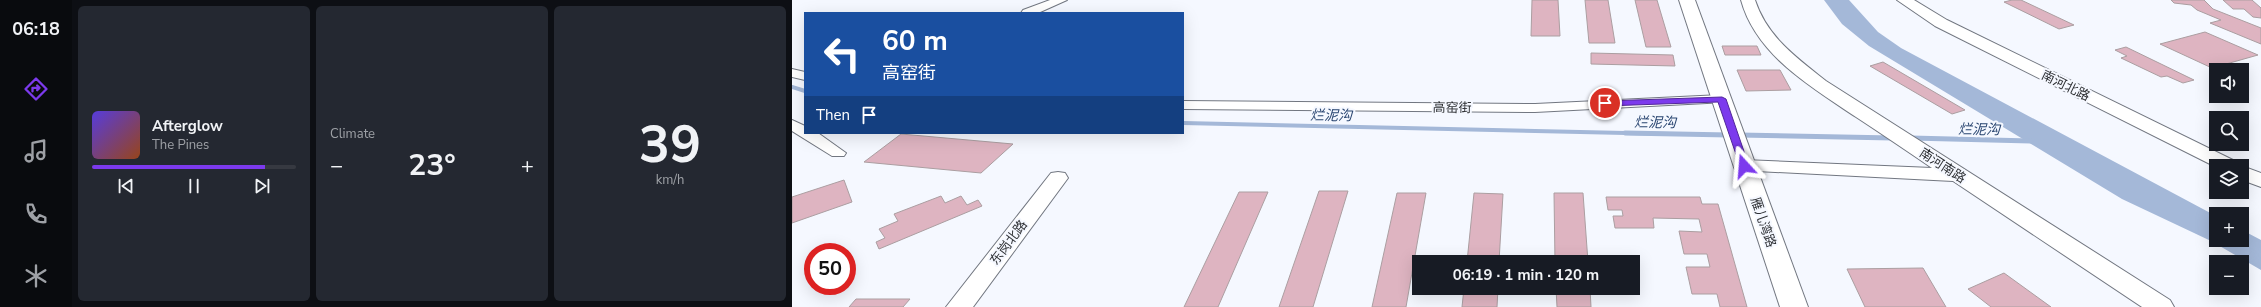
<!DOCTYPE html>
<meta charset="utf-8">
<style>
:root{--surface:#171b24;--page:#242831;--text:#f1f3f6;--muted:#9ea1a6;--line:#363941;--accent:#7c3aed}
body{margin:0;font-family:"Nunito Sans","Noto Sans SC",sans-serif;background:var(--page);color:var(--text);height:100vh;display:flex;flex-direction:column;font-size:15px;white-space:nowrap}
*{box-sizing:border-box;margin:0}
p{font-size:13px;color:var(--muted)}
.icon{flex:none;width:22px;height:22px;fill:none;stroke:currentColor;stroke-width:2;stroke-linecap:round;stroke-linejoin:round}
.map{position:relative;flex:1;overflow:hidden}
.drawer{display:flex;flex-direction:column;gap:6px;padding:6px;background:#0d0f14;width:720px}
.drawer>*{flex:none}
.top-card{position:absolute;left:12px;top:12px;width:380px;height:122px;border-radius:0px;box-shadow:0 4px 16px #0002;background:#1a4fa0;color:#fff;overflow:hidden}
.buttons{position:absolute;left:1417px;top:63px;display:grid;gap:8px}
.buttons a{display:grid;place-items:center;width:40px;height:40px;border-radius:0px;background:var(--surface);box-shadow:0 4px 16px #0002;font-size:20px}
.speed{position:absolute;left:12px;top:243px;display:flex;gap:8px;font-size:20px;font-weight:700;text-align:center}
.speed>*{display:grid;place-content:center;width:52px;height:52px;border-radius:50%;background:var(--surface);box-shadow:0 4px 16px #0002;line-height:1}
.speed .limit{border:6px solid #d22;background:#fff;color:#111}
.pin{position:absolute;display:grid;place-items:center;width:34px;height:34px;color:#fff;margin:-17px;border:2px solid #fff;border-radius:50%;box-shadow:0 1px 4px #0007}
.me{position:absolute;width:44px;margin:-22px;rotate:341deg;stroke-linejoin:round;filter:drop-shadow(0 0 3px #0008)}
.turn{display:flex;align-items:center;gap:14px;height:84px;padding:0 12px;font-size:18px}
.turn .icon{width:52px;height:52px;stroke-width:2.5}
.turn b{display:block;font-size:28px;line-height:34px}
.then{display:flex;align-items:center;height:38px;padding:0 12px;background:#0003;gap:8px;font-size:15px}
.big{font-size:30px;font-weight:700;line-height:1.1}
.drawer .card{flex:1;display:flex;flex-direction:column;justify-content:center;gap:6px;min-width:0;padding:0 14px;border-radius:6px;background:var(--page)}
.drawer .dial{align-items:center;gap:0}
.dial b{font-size:52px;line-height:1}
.song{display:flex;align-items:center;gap:12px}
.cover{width:48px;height:48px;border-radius:6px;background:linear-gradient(135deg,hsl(250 70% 55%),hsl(20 70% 35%))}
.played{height:4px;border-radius:2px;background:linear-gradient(90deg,var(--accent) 85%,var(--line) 85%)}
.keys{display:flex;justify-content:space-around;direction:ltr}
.heat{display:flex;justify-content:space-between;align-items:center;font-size:22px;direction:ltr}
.drawer .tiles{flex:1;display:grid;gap:6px;grid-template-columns:repeat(3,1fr)}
.trip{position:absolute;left:620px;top:255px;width:228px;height:40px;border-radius:0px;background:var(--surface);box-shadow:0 4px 16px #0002;font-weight:700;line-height:40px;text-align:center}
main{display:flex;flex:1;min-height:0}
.dock{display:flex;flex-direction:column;width:72px;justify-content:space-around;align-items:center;background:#090b0e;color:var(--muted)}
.dock .icon{width:28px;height:28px}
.dock .current{color:var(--accent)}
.dock b{font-size:18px;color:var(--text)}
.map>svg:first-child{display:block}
.water{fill:#a4b8d8}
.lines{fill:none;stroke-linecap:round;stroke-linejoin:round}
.stream-far1{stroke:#a4b8d8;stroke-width:4}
.stream{stroke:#a4b8d8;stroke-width:5}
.building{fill:#deb4c1;stroke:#ab9ea1}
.minor-casing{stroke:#727781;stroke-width:2}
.tertiary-casing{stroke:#727781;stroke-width:2}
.secondary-casing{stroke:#727781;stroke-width:2}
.minor{fill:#fff;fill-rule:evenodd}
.tertiary{fill:#fff;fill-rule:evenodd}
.secondary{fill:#fff;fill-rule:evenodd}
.route{fill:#7c3aed;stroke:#51269a}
.labels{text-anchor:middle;stroke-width:4;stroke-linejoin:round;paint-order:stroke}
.street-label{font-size:13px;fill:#2e3034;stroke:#f5f8ff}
.water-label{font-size:14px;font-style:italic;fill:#2a4671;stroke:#f5f8ff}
</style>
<main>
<nav class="dock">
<b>06:18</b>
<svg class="icon current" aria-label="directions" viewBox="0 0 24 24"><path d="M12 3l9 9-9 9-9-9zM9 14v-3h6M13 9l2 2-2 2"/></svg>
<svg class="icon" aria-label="music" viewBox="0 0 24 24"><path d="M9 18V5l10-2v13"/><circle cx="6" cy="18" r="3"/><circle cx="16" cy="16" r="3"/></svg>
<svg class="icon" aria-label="phone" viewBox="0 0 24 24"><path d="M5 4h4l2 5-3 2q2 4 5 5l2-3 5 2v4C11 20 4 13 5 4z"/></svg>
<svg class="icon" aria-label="climate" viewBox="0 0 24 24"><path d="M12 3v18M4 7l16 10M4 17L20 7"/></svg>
</nav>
<section class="drawer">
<div class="tiles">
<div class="card">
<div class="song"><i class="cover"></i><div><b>Afterglow</b><p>The Pines</p></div></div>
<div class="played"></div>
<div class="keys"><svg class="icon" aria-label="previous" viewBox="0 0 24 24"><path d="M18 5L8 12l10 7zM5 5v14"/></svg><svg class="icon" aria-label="pause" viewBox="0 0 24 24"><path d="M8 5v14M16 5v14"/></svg><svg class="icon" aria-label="next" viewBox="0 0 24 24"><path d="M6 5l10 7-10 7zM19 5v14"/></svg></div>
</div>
<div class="card"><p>Climate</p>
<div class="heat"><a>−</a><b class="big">23°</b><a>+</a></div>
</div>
<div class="card dial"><b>39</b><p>km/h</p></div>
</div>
</section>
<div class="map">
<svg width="1469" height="307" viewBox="0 0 1469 307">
<rect width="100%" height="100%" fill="#f5f8ff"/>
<path class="water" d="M1032,0H1057L1086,32L1109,48L1424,216V240H1450V230L1469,240V270L1419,241L1330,199L1077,46L1050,24Z"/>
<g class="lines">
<path class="stream-far1" d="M0,87L13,91
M391,123L878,134"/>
<path class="stream" d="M833,133L937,135
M947,135L1101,138
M1119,138L1239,141"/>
</g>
<path class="building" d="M740,0H766L768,36H739Z
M793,0H816L823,43H797Z
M843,0H865L879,47H854Z
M1220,0H1229L1282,25L1267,29L1212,2Z
M1379,0H1412L1421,9L1469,28V44L1418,23L1429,20L1405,10L1399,5L1382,3Z
M1431,0H1460L1469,8V18L1461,17L1452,9H1441Z
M1413,32L1466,55L1420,68L1368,44Z
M930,46H965L969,55H933Z
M1334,47L1402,80L1391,83L1375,76L1369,77L1329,58L1335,56L1323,50Z
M799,53L881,55L883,66L799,64Z
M1091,62L1173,110L1160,114L1078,66Z
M945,70H988L999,90L954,91Z
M109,134L221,144L189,173L72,162Z
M52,180L60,202L0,223V197Z
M527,191H556L521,307H487Z
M447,192H476L426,307H392Z
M605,193H634L614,307H580Z
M682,193L711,194L707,262H675Z
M762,193H791L796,262H763Z
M149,196L153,203L169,196L175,205L186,200L190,206L87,249L84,242L93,238L87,229L106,221L102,214Z
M814,197H908L910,204H926L955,307H928L925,294H900L894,267H918L915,254H892L887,231L910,232L907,219L861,218L862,228H823L821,216H831L830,210H816Z
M1131,268L1154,307H1073L1055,269Z
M1212,273L1259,307H1199L1176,289Z
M672,288H706L705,307H670Z
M764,288H798L799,307H765Z
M64,299H118L111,307H57Z"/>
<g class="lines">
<g class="minor-casing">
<path id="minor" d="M258,0H275L246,13H229L231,10Z
M0,69L13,72V80L0,77Z
M929,95L936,99L934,102L743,112L391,109V101L743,104Z
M0,120L13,126V133H26L54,153L52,156H40L0,131Z"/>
</g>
<g class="tertiary-casing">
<path id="tertiary" d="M949,0H963C975,37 1005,58 1034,81L1378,300L1382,307H1350L1161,181L945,170L942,166L945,162L952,160L1140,168C1115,151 1090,134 1064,117C1019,87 964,55 949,0Z
M1105,0H1122L1155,20L1445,162L1448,166L1424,167L1143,26Z
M1449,166H1450L1469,173V187L1450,180Z
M266,172L273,173L276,178L181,307H154L259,173Z"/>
</g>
<g class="secondary-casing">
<path id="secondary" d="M887,0H903L1016,307H988Z"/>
</g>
<use href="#minor" class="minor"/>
<use href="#tertiary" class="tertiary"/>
<use href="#secondary" class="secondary"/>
</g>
<path class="route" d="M930,97L934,99L957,166L956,168L952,169L948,166L926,102L813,106L808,103L813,101Z"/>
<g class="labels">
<g class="street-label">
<text transform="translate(1274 85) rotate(26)" y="5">南河北路</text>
<text transform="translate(660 107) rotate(1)" y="5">高窑街</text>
<text transform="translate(1151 165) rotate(33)" y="5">南河南路</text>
<text transform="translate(972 222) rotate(71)" y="5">雁儿湾路</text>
<text transform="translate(216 242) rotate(-53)" y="5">东岗北路</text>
</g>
<g class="water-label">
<text transform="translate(539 115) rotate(1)" y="5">烂泥沟</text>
<text transform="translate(863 122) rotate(1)" y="5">烂泥沟</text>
<text transform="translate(1187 129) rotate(1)" y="5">烂泥沟</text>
</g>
</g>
</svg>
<div class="buttons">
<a><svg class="icon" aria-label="sound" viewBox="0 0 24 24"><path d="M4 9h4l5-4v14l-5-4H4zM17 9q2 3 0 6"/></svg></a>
<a><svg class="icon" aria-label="search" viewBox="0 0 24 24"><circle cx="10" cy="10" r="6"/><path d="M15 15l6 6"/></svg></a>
<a><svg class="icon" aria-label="layers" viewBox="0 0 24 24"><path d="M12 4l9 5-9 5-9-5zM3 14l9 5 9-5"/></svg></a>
<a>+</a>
<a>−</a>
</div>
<div class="speed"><div class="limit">50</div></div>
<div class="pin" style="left:813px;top:103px;background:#d93025"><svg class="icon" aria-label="arrive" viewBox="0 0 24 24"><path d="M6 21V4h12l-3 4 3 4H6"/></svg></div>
<svg class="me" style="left:952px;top:166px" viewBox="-20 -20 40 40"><path d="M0-17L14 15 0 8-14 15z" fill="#7c3aed" stroke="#fff" stroke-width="4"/></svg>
<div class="trip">06:19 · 1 min · 120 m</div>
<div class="top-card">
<div class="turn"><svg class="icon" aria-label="left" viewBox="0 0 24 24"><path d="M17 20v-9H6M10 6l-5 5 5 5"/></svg><div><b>60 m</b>高窑街</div></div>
<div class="then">Then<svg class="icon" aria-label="arrive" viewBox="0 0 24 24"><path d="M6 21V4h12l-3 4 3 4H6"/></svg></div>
</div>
</div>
</main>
